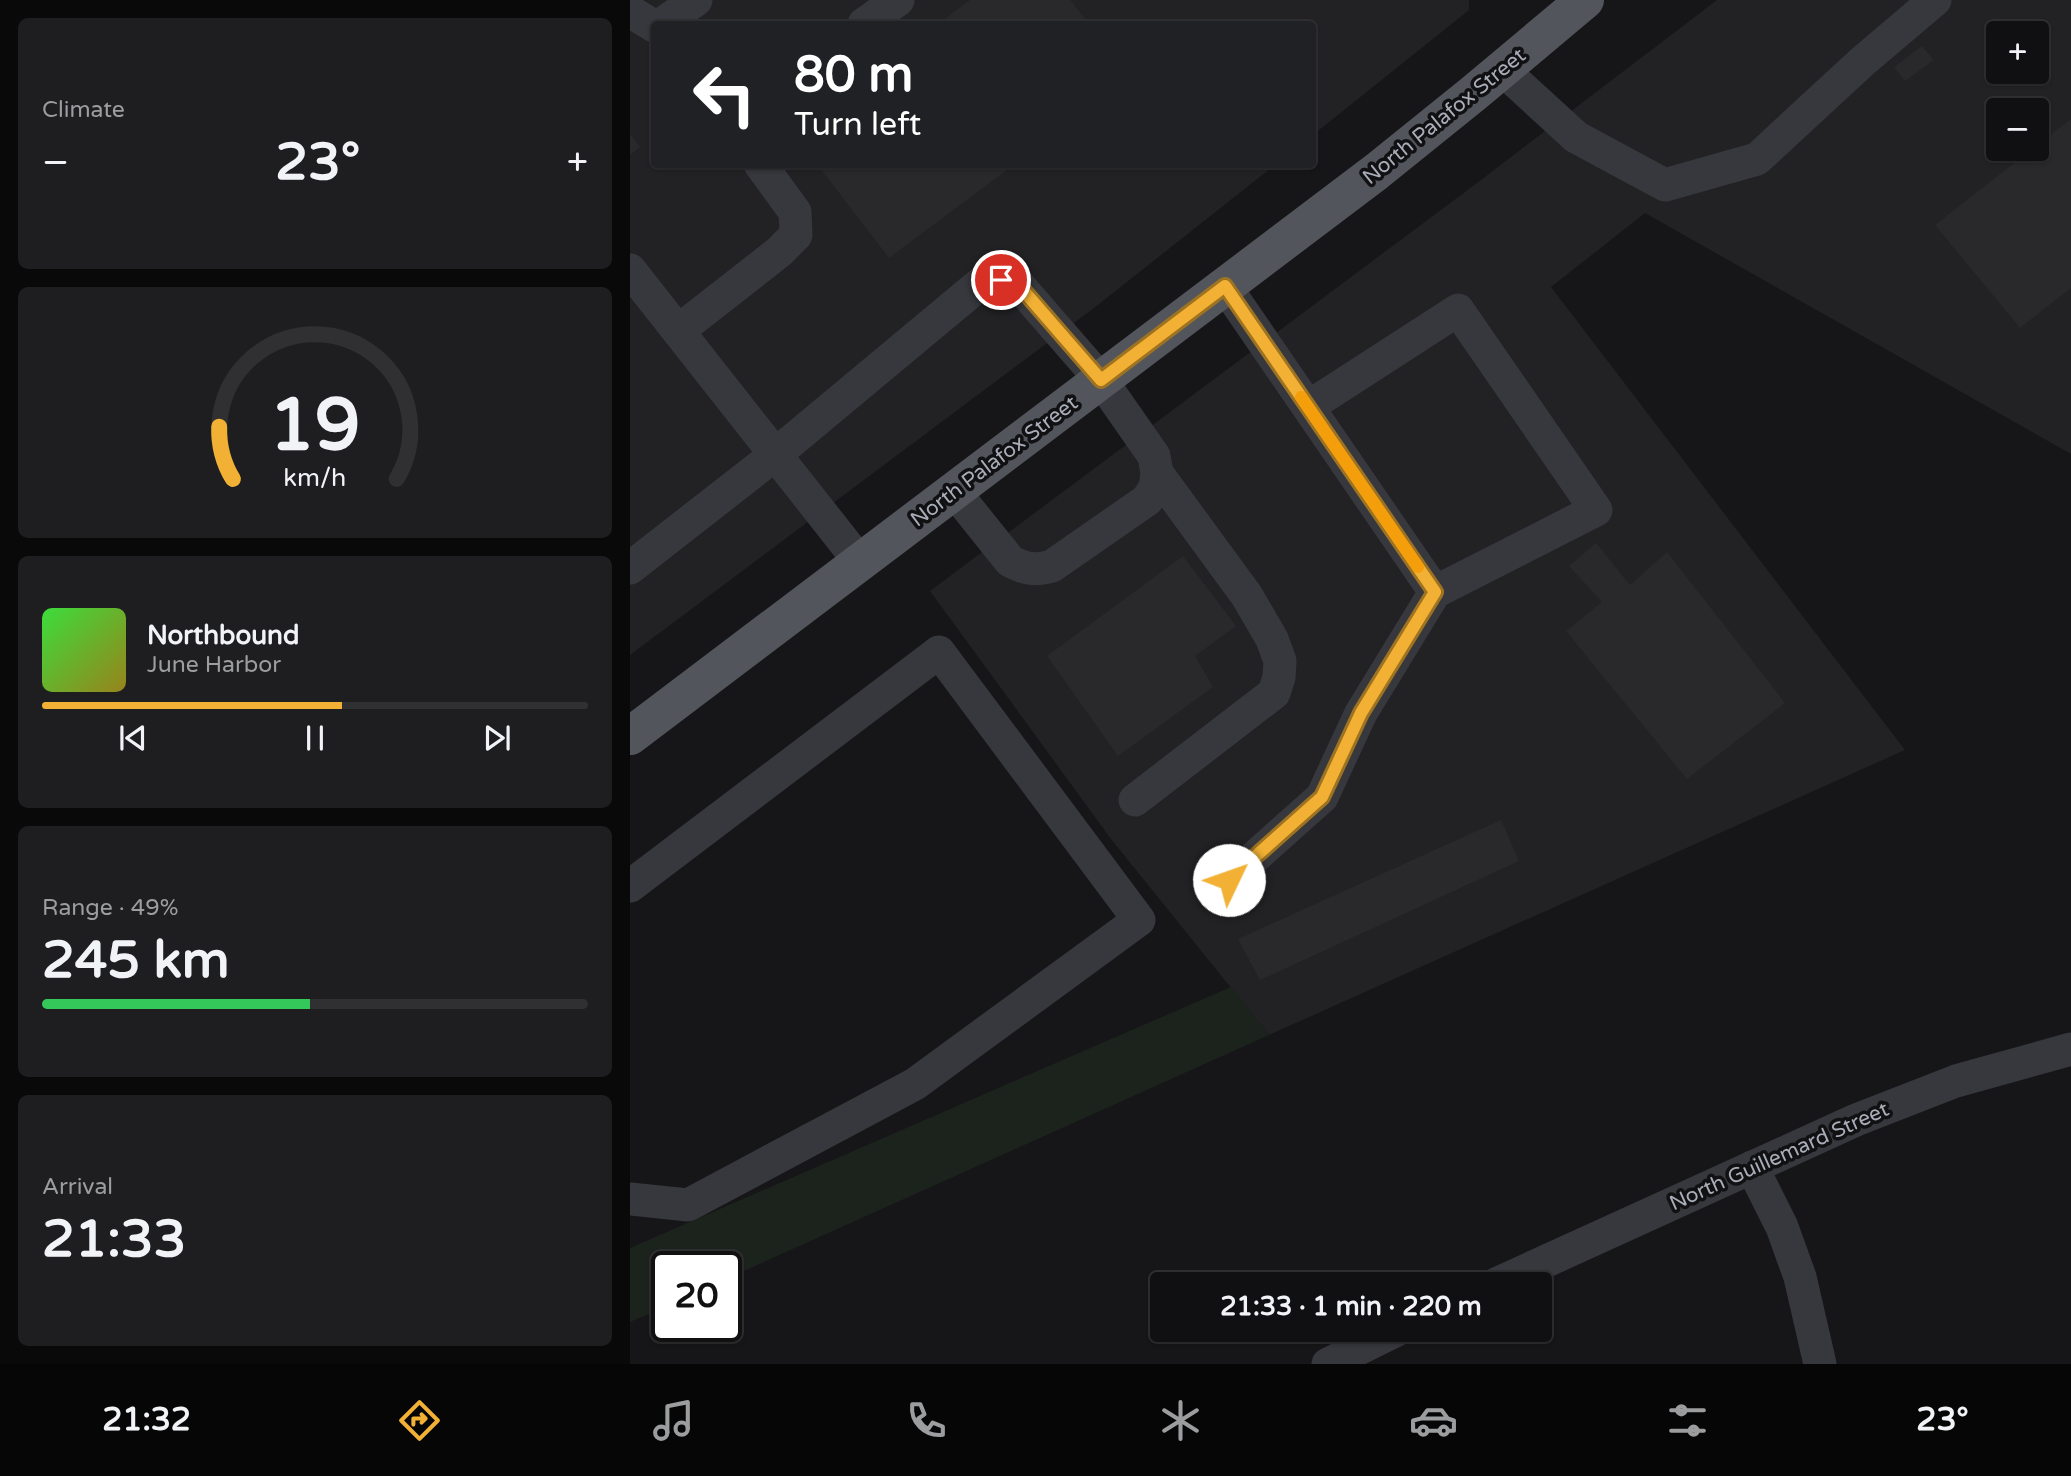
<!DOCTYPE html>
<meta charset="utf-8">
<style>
:root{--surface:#101012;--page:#1e1e20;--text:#f1f3f6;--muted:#9c9d9f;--line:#303032;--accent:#f2b134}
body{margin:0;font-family:"Varela Round",sans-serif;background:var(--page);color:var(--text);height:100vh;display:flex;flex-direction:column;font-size:26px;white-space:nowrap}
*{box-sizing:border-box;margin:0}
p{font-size:23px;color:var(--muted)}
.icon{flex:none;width:38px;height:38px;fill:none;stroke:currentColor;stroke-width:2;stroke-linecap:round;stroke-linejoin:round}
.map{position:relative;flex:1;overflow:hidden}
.details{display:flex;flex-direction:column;gap:18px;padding:18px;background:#09090a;width:630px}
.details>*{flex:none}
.hud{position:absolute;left:21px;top:21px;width:665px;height:147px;border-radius:7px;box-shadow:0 2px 5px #0004,0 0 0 2px var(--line);background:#202124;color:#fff;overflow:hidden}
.controls{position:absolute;left:1356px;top:21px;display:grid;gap:14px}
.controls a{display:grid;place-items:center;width:63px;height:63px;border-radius:7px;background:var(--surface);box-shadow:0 2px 5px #0004,0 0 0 2px var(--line);font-size:35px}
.speed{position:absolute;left:21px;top:1251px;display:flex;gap:14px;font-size:35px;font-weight:700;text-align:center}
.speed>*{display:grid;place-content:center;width:91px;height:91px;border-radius:50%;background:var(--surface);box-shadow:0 2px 5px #0004,0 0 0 2px var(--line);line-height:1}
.speed .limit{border:4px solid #111;border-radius:10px;background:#fff;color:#111}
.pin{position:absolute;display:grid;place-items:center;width:60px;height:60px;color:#fff;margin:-30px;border:4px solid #fff;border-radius:50%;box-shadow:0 2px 7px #0007}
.me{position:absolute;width:77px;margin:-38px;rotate:48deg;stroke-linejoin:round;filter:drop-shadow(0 0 5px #0008)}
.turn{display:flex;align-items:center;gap:24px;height:147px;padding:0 28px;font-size:32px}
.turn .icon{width:91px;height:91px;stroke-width:2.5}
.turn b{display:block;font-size:49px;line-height:60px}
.big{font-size:52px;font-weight:700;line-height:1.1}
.details .tile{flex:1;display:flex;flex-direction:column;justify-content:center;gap:10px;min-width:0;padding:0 24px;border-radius:10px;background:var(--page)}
.details .dial{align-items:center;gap:0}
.dial svg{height:182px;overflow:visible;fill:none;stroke:var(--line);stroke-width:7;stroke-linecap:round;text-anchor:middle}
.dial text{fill:var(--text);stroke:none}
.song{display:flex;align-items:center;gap:21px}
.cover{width:84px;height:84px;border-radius:10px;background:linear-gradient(135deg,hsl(120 70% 55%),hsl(50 70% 35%))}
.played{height:7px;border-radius:4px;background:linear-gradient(90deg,var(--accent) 55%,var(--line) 55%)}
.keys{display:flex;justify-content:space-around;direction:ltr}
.heat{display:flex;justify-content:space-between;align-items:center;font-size:38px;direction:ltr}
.charge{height:10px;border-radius:5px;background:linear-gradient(90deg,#34c759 49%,var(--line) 0)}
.trip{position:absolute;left:520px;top:1272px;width:402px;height:70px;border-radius:7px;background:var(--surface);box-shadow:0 2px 5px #0004,0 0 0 2px var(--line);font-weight:700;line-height:70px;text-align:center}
.menu{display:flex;height:112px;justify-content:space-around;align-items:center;background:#060607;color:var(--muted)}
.menu .icon{width:49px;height:49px}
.menu .on{color:var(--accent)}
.menu b{font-size:32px;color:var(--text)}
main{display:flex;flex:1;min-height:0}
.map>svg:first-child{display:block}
.built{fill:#222225;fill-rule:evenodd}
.green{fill:#1c231d}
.building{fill:#29292c}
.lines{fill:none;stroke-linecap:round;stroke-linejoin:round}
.minor{stroke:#37383d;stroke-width:33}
.major{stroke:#53555c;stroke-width:38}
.route-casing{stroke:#9d7322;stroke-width:18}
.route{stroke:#f2b134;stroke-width:12}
.slow{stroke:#f59e0b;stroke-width:12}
.labels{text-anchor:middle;stroke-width:7;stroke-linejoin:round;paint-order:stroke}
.street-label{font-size:21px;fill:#a8adb8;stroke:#111113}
</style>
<main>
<section class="details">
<div class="tile"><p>Climate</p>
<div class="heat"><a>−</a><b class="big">23°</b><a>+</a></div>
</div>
<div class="tile dial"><svg viewBox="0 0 100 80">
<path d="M14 69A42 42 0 1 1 86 69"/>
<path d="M14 69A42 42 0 0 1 8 46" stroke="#f2b134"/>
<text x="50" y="56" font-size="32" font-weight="700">19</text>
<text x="50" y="72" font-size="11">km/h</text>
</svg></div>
<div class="tile">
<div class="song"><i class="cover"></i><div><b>Northbound</b><p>June Harbor</p></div></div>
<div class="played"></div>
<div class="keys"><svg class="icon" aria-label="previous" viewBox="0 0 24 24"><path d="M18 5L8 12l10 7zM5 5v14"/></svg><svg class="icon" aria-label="pause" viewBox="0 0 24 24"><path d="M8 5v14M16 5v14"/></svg><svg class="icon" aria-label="next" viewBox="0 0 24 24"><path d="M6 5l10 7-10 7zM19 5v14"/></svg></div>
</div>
<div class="tile"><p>Range · 49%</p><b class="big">245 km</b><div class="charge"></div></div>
<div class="tile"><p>Arrival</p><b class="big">21:33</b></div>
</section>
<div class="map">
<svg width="1441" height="1364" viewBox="0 0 1441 1364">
<rect width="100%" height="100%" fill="#161618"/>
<path class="built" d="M0,0H839V10L683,135L682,24H24V164L645,165L464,308L0,655Z
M1087,0H1441V454L1015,213L921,287L1275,750L639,1035L481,839L300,591L843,186ZM1368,33H1407V72H1368ZM1368,110H1407V149H1368Z"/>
<path class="green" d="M601,987L639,1035L96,1279V1267H37V1306L0,1322V1248Z"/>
<path class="building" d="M340,0H440L459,24H308Z
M1292,46L1304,60L1275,81L1264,67Z
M1441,119V288L1390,328L1305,225L1402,149H1407V145Z
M0,134L10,147L0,155Z
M187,164H385L259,258Z
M966,543L1000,585L1037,552L1155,703L1057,779L936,631L972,602L939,566Z
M553,556L606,626L565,656L583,687L488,756L417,656Z
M871,820L889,861L630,980L608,939Z"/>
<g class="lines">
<path class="minor" d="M0,14L6,15L24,26
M32,24L66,0
M234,24L268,0
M873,70L946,137L1035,185L1127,159L1233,61L1305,0
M0,270L230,562
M595,286L805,592L731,713L692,797L599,880
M48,331L149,252L166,235L165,212L130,164
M678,407L828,310L966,510L805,592
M0,568L146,454L356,279L386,282L471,380L524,456L527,473L525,488L517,500L422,566C405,571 395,569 380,561L324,491
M505,800L644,693L649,677L650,661L642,639L617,596L527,473
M0,886L309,652L509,920L285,1084L58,1205L0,1199
M1122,1167L1152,1227L1170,1277L1190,1364
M866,1284L1226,1120L1326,1081L1441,1049
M698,1364L767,1330"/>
<path class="major" d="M0,736L746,172L844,93L955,0"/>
</g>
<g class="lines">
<g class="route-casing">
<path id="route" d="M371,280L386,282L471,380L595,286L805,592L731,713L692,797L599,880"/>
</g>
<use href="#route" class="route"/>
<path class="slow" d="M671,397L788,567"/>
</g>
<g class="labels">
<g class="street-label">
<text transform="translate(814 116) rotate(-39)" y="7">North Palafox Street</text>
<text transform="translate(364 461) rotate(-37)" y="7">North Palafox Street</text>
<text transform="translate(1149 1156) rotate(-24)" y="7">North Guillemard Street</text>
</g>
</g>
</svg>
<div class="controls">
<a>+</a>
<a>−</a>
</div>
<div class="speed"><div class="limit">20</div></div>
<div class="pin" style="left:371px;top:280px;background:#d93025"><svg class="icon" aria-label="arrive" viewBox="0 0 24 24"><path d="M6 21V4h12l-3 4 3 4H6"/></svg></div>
<svg class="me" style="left:599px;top:880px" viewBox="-20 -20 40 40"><circle r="19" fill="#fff"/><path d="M0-13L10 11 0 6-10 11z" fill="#f2b134"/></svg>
<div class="trip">21:33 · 1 min · 220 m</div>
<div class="hud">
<div class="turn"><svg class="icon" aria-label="left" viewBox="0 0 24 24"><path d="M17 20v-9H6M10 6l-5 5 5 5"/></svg><div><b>80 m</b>Turn left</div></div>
</div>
</div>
</main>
<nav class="menu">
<b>21:32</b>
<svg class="icon on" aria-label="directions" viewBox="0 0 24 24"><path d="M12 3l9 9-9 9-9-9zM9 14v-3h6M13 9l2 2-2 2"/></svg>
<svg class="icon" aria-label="music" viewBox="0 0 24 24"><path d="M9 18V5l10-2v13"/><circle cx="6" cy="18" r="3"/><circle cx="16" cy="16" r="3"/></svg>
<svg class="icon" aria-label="phone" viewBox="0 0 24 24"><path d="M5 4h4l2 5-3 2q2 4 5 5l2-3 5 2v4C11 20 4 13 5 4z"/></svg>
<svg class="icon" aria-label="climate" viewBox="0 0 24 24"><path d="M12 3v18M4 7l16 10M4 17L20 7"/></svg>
<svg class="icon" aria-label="car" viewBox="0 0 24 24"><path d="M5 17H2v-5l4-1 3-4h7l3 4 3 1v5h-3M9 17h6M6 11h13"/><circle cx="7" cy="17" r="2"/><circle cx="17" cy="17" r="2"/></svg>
<svg class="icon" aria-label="filters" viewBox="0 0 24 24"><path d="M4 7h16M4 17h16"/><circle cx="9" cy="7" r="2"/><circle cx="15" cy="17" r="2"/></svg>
<b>23°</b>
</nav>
